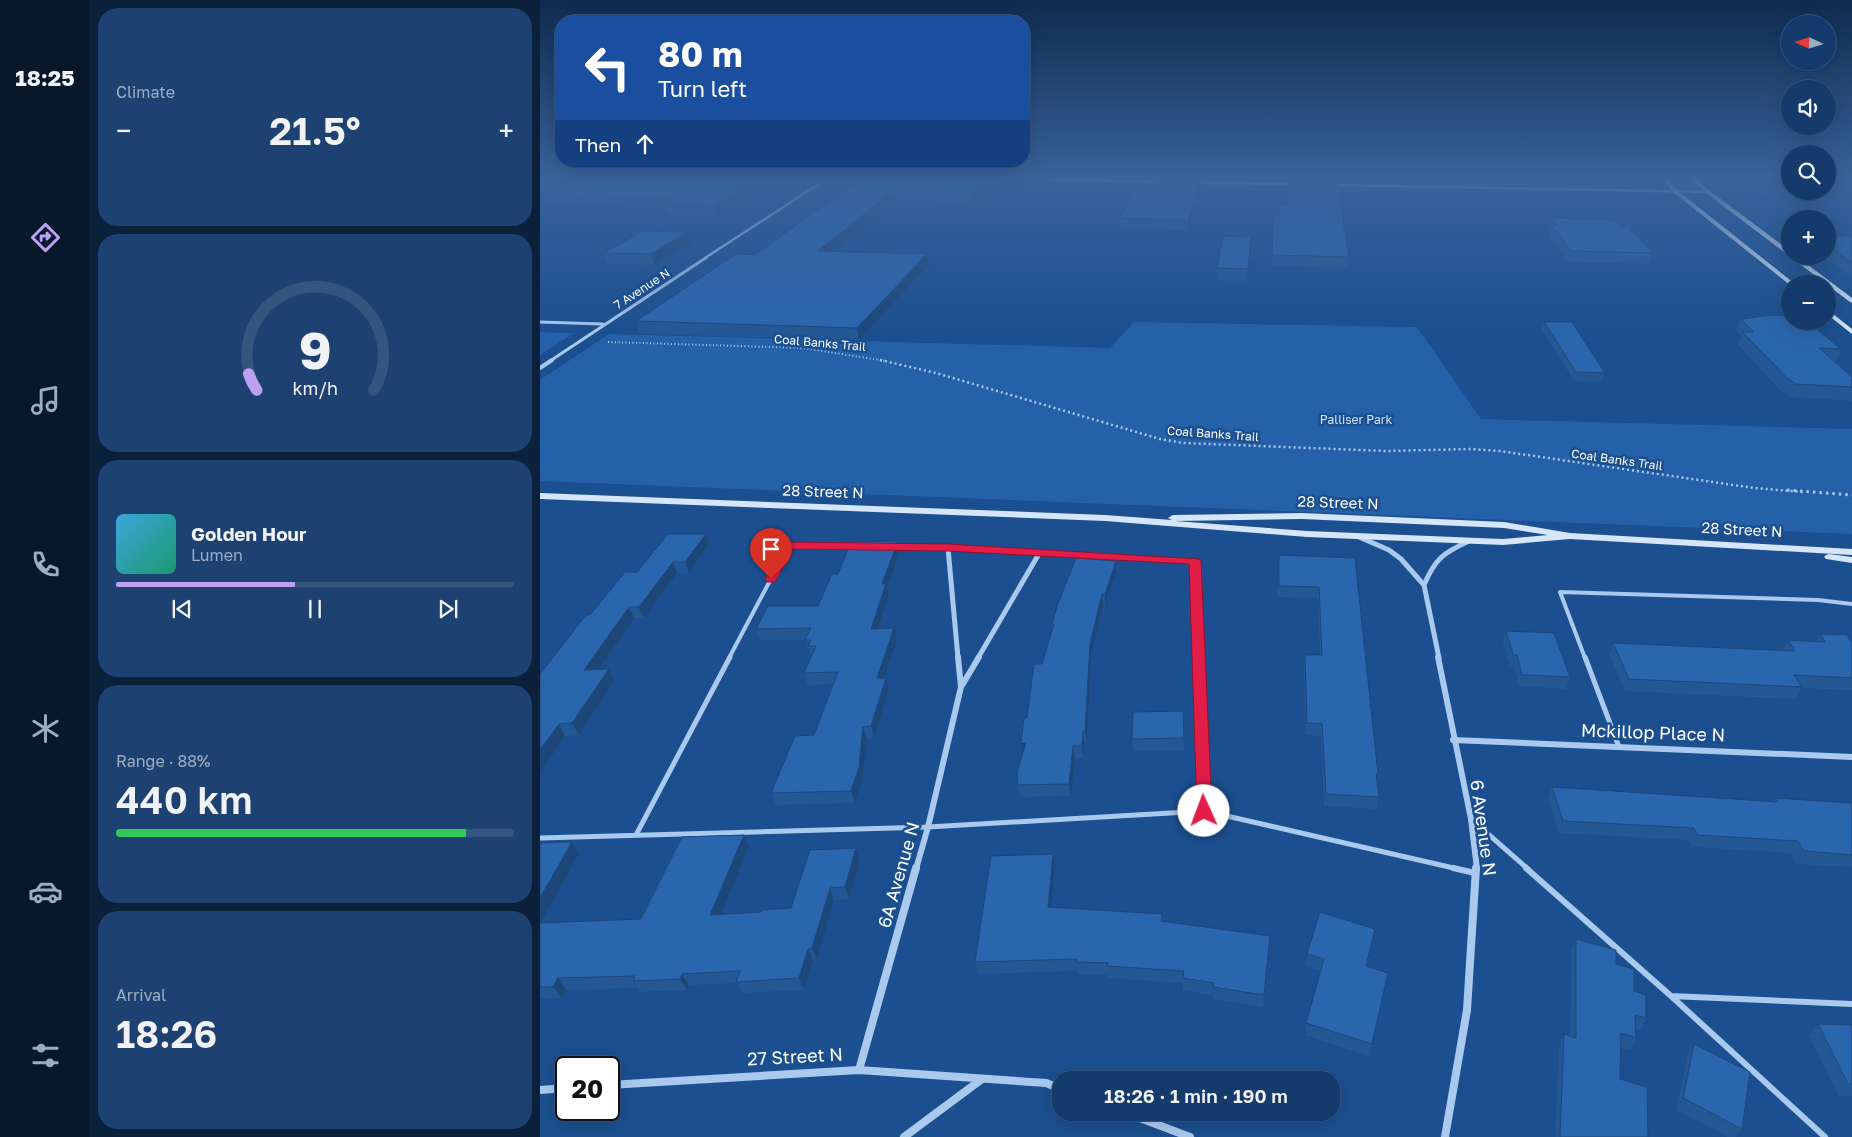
<!DOCTYPE html>
<meta charset="utf-8">
<style>
:root{--surface:#143b6b;--page:#1d4271;--text:#f1f3f6;--muted:#9dadc1;--line:#33557e;--accent:#bca0f2}
body{margin:0;font-family:"Golos Text",sans-serif;background:var(--page);color:var(--text);height:100vh;display:flex;flex-direction:column;font-size:19px;white-space:nowrap}
*{box-sizing:border-box;margin:0}
p{font-size:16px;color:var(--muted)}
.icon{flex:none;width:28px;height:28px;fill:none;stroke:currentColor;stroke-width:2;stroke-linecap:round;stroke-linejoin:round}
.map{position:relative;flex:1;overflow:hidden}
.sheet{display:flex;flex-direction:column;gap:8px;padding:8px;background:#0b203b;width:450px}
.sheet>*{flex:none}
.banner{position:absolute;left:15px;top:15px;width:475px;height:152px;border-radius:20px;box-shadow:0 5px 20px #0002,0 0 0 1px var(--line);background:#1a4fa0;color:#fff;overflow:hidden}
.needle{width:32px;rotate:274deg}
.fabs{position:absolute;left:1241px;top:15px;display:grid;gap:10px}
.fabs a{display:grid;place-items:center;width:55px;height:55px;border-radius:50%;background:var(--surface);box-shadow:0 5px 20px #0002,0 0 0 1px var(--line);font-size:25px}
.speed{position:absolute;left:15px;top:1056px;display:flex;gap:10px;font-size:25px;font-weight:700;text-align:center}
.speed>*{display:grid;place-content:center;width:65px;height:65px;border-radius:50%;background:var(--surface);box-shadow:0 5px 20px #0002,0 0 0 1px var(--line);line-height:1}
.speed .limit{border:2px solid #111;border-radius:8px;background:#fff;color:#111}
.pin{position:absolute;display:grid;place-items:center;width:42px;height:42px;color:#fff;margin:-51px -21px;border-radius:50% 50% 50% 0;rotate:-45deg;box-shadow:0 0 5px #0007}
.pin .icon{rotate:45deg}
.me{position:absolute;width:55px;margin:-28px;rotate:358deg;stroke-linejoin:round;filter:drop-shadow(0 0 4px #0008)}
.turn{display:flex;align-items:center;gap:18px;height:105px;padding:0 20px;font-size:22px}
.turn .icon{width:65px;height:65px;stroke-width:2.5}
.turn b{display:block;font-size:35px;line-height:42px}
.then{display:flex;align-items:center;height:48px;padding:0 20px;background:#0003;gap:10px;font-size:19px}
.big{font-size:38px;font-weight:600;line-height:1.1}
.sheet .card{flex:1;display:flex;flex-direction:column;justify-content:center;gap:8px;min-width:0;padding:0 18px;border-radius:20px;background:var(--page)}
.sheet .dial{align-items:center;gap:0}
.dial svg{height:130px;overflow:visible;fill:none;stroke:var(--line);stroke-width:7;stroke-linecap:round;text-anchor:middle}
.dial text{fill:var(--text);stroke:none}
.song{display:flex;align-items:center;gap:15px}
.cover{width:60px;height:60px;border-radius:8px;background:linear-gradient(135deg,hsl(200 70% 55%),hsl(160 70% 35%))}
.played{height:5px;border-radius:2px;background:linear-gradient(90deg,var(--accent) 45%,var(--line) 45%)}
.keys{display:flex;justify-content:space-around;direction:ltr}
.heat{display:flex;justify-content:space-between;align-items:center;font-size:28px;direction:ltr}
.charge{height:8px;border-radius:4px;background:linear-gradient(90deg,#34c759 88%,var(--line) 0)}
.trip{position:absolute;left:512px;top:1071px;width:288px;height:50px;border-radius:20px;background:var(--surface);box-shadow:0 5px 20px #0002,0 0 0 1px var(--line);font-weight:600;line-height:50px;text-align:center}
main{display:flex;flex:1;min-height:0}
.dock{display:flex;flex-direction:column;width:90px;justify-content:space-around;align-items:center;background:#08182b;color:var(--muted)}
.dock .icon{width:35px;height:35px}
.dock .selected{color:var(--accent)}
.dock b{font-size:22px;color:var(--text)}
.map>svg:first-child{display:block}
.green{fill:#2461a8}
.lines{fill:none;stroke-linecap:round;stroke-linejoin:round}
.path-far2{stroke:#a9c9ee;stroke-width:2;stroke-dasharray:1 2.5;stroke-linecap:butt}
.path-far1{stroke:#a9c9ee;stroke-width:2.5;stroke-dasharray:2 3;stroke-linecap:butt}
.path{stroke:#a9c9ee;stroke-width:3;stroke-dasharray:2.5 4;stroke-linecap:butt}
.service-far2{stroke:#a9c9ee;stroke-width:4}
.service-far1{stroke:#a9c9ee;stroke-width:5}
.service{stroke:#a9c9ee;stroke-width:6}
.minor-far5{stroke:#a9c9ee;stroke-width:2.5}
.minor-far4{stroke:#a9c9ee;stroke-width:3}
.minor-far3{stroke:#a9c9ee;stroke-width:4}
.minor-far2{stroke:#a9c9ee;stroke-width:5}
.minor-far1{stroke:#a9c9ee;stroke-width:6}
.minor{stroke:#a9c9ee;stroke-width:8}
.secondary{fill:#d6e6fa;fill-rule:evenodd}
.wall{fill:#245895}
.shaded-wall{fill:#1d4779}
.building{fill:#2a66ad;stroke:#1d4779}
.route{fill:#e11d48;stroke:#92132f}
.labels{text-anchor:middle;stroke-width:5;stroke-linejoin:round;paint-order:stroke}
.far-street-label{font-size:12px;fill:#fff;stroke:#1b4f8f}
.far-park-label{font-size:12px;fill:#cfe3fa;stroke:#1b4f8f}
.street-label{font-size:15px;fill:#fff;stroke:#1b4f8f}
.near-street-label{font-size:18px;fill:#fff;stroke:#1b4f8f}
</style>
<main>
<nav class="dock">
<b>18:25</b>
<svg class="icon selected" aria-label="directions" viewBox="0 0 24 24"><path d="M12 3l9 9-9 9-9-9zM9 14v-3h6M13 9l2 2-2 2"/></svg>
<svg class="icon" aria-label="music" viewBox="0 0 24 24"><path d="M9 18V5l10-2v13"/><circle cx="6" cy="18" r="3"/><circle cx="16" cy="16" r="3"/></svg>
<svg class="icon" aria-label="phone" viewBox="0 0 24 24"><path d="M5 4h4l2 5-3 2q2 4 5 5l2-3 5 2v4C11 20 4 13 5 4z"/></svg>
<svg class="icon" aria-label="climate" viewBox="0 0 24 24"><path d="M12 3v18M4 7l16 10M4 17L20 7"/></svg>
<svg class="icon" aria-label="car" viewBox="0 0 24 24"><path d="M5 17H2v-5l4-1 3-4h7l3 4 3 1v5h-3M9 17h6M6 11h13"/><circle cx="7" cy="17" r="2"/><circle cx="17" cy="17" r="2"/></svg>
<svg class="icon" aria-label="filters" viewBox="0 0 24 24"><path d="M4 7h16M4 17h16"/><circle cx="9" cy="7" r="2"/><circle cx="15" cy="17" r="2"/></svg>
</nav>
<section class="sheet">
<div class="card"><p>Climate</p>
<div class="heat"><a>−</a><b class="big">21.5°</b><a>+</a></div>
</div>
<div class="card dial"><svg viewBox="0 0 100 80">
<path d="M14 69A42 42 0 1 1 86 69"/>
<path d="M14 69A42 42 0 0 1 9 59" stroke="#bca0f2"/>
<text x="50" y="56" font-size="32" font-weight="700">9</text>
<text x="50" y="72" font-size="11">km/h</text>
</svg></div>
<div class="card">
<div class="song"><i class="cover"></i><div><b>Golden Hour</b><p>Lumen</p></div></div>
<div class="played"></div>
<div class="keys"><svg class="icon" aria-label="previous" viewBox="0 0 24 24"><path d="M18 5L8 12l10 7zM5 5v14"/></svg><svg class="icon" aria-label="pause" viewBox="0 0 24 24"><path d="M8 5v14M16 5v14"/></svg><svg class="icon" aria-label="next" viewBox="0 0 24 24"><path d="M6 5l10 7-10 7zM19 5v14"/></svg></div>
</div>
<div class="card"><p>Range · 88%</p><b class="big">440 km</b><div class="charge"></div></div>
<div class="card"><p>Arrival</p><b class="big">18:26</b></div>
</section>
<div class="map">
<svg width="1312" height="1137" viewBox="0 0 1312 1137">
<rect width="100%" height="100%" fill="#1b4f8f"/>
<path class="green" d="M594,322L877,327L941,419L1312,429V534L0,481V380L69,334L570,348Z
M0,332L34,333L0,355Z"/>
<g class="lines">
<path class="path-far2" d="M68,342L263,348L346,361"/>
<path class="path-far1" d="M340,360L396,373L620,439L644,443L846,451L931,449L960,451L1214,488L1264,492"/>
<path class="path" d="M1247,490L1312,495"/>
<path class="service-far2" d="M355,547L408,548
M500,552L655,561L659,658
M189,658L249,545L313,546
M1045,658L1020,592L1278,600L1312,604"/>
<path class="service-far1" d="M1045,657L1079,747
M665,811L918,869
M931,819L988,869
M96,835L190,657
M0,838L388,827L665,811L659,657"/>
<path class="service" d="M913,868L935,873
M986,868L1131,996L1285,1137
M1131,996L1312,1004"/>
<path class="minor-far5" d="M448,178L622,182
M656,183L755,184
M791,185L1168,192
M165,258L291,176"/>
<path class="minor-far4" d="M0,322L63,324
M10,361L167,257"/>
<path class="minor-far3" d="M0,368L12,360"/>
<path class="minor-far2" d="M819,537L849,550L861,559L884,585L899,658
M884,585C895,559 903,553 929,541
M418,658L408,548L500,552L438,658"/>
<path class="minor-far1" d="M418,657L421,687
M898,657L931,819L937,869
M421,687L439,657
M913,740L1312,757
M376,869L388,827L421,687"/>
<path class="minor" d="M319,1070L376,868
M69,1085L319,1070L506,1083L521,1089
M0,1090L26,1088
M584,1112L650,1137
M364,1137L442,1079
M905,1137L927,1010L936,868"/>
<path class="secondary" d="M1120,176H1125L1137,190L1255,284H1250V285L1133,192Z
M1148,176H1153L1170,191L1250,251V256H1256L1312,298V303L1310,302L1166,193Z
M1288,310L1312,329V334L1288,315Z
M0,493L565,515L632,520L628,518L633,515L762,513L964,522L1030,533L1312,549V555L1030,539L963,545L767,537L565,521L0,499ZM762,519L964,528L1008,535L963,539L767,531L635,521Z
M1289,554L1312,557V563L1286,559L1284,557L1286,555Z"/>
</g>
<path class="wall" d="M0,176H245L214,195H210L176,216L127,215L125,208L0,205Z
M324,176H453V181L434,201L356,200L293,251L389,265L319,340L100,334L96,321L222,250Z
M619,176H664V179H662V185L648,230L580,229V218L616,184Z
M748,176H795L809,257L808,268L731,266L734,216H739L748,205Z
M1190,176H1250V191H1288V176H1312V198L1310,197L1282,196L1254,200L1247,196L1218,195Z
M1012,218L1081,227L1113,253L1110,264L1028,262L1009,236Z
M1288,236H1312V277L1282,256H1288Z
M711,237L707,281L677,280V268Z
M151,243L114,265L68,264L64,253Z
M1201,319L1301,349L1296,362H1294L1312,377V401L1251,397L1241,391L1198,345L1201,336L1196,331Z
M1004,322L1065,373L1062,382L1034,381L1002,330Z
M166,534L169,544L149,573H137L104,618H94L59,669L74,681L39,735L25,736L0,773L50,615L97,572Z
M360,552L347,588L349,595L338,628L357,639L344,678L349,690L334,738L327,739L322,780L315,803L236,805L231,793L274,735L294,684L268,685L264,673L271,656L270,652H269L266,640H220L216,629L278,606L298,574Z
M739,555L815,558L838,774L837,781L839,797L837,809L784,806L781,736L766,735L764,666L765,655H780L778,598L738,597Z
M576,561V572L565,605H563L551,655L547,742L544,743L543,758H535L531,796L480,797L478,785L482,756L481,744L487,718L512,630V624Z
M966,631L1030,677L1026,689L979,686L974,667L970,666L963,642Z
M1280,634L1312,643V690L1261,688L1256,699L1085,691L1069,654L1073,643L1243,650L1248,640L1276,641Z
M643,711L644,750L593,751L592,739Z
M1012,787L1233,802L1235,798L1312,803V867L1256,864L1251,853L1152,847L1148,840L1019,833L1008,799Z
M32,842L39,854L1,923L101,919L209,847L181,914L221,912L251,908L316,848L320,860L309,899L294,900L277,960H273L264,990L202,993L197,983L149,985L147,990L100,992L97,988L26,990L22,998L0,999V843Z
M513,854L515,866L511,907L622,914V921L730,936L723,1007L673,999V995L643,990V983L568,978V975L538,974V971L438,974L435,962Z
M1036,939L1076,964L1094,991L1106,1018L1100,1030L1095,1029L1096,1038L1090,1050L1080,1047V1079L1108,1137H1015L1019,1046L1024,1034L1030,1036L1031,951Z
M833,941L827,966L848,973L829,1056L765,1035L766,1023L781,971L766,966L767,954Z
M1278,1024L1312,1025V1097L1311,1096H1299L1269,1036Z
M1154,1044L1202,1129L1196,1137H1188L1136,1110L1147,1056Z"/>
<path class="shaded-wall" d="M228,176H245L214,195L211,186Z
M448,176H453V181L434,201L432,192Z
M662,176V185L648,230V220Z
M207,186L210,195L176,216L173,206Z
M354,190L356,200L280,262L278,251Z
M1257,191H1284L1282,196L1254,200Z
M147,232L151,243L114,265L111,254Z
M711,237V247L707,281L708,269Z
M387,254L389,265L319,340L317,328Z
M166,534L169,544L149,573L145,562Z
M358,541L360,552L347,588L349,595L334,640L331,629L342,584Z
M576,561V572L565,605V594Z
M133,562L137,573L104,618L99,607Z
M562,594L563,605L551,655L547,742L545,731L550,644Z
M89,607L94,618L50,682L44,670Z
M354,628L357,639L340,690L337,678Z
M69,669L74,681L39,735L32,723Z
M346,678L349,690L334,738L331,726Z
M19,724L25,736L0,773V750Z
M323,727L327,739L322,780L315,803L311,791Z
M543,731L544,743L543,758L542,746Z
M486,743L482,756L481,744Z
M533,746L535,758L531,796L529,784Z
M204,835L209,847L176,926L170,915Z
M32,842L39,854L0,924V898Z
M316,848L320,860L309,899L305,887Z
M513,854L515,866L510,919L508,907Z
M290,888L294,900L277,960L272,948Z
M268,949L273,960L264,990L259,978Z
M142,974L149,985L147,990L140,979Z
M18,978L26,990L22,998L13,987Z"/>
<path class="building" d="M0,176H228L211,186H207L173,206L124,205L136,198L0,196Z
M324,176H448L432,192L354,190L278,251L387,254L317,328L96,321L190,258L198,254L213,255L222,250Z
M619,176H662L648,220L580,218L598,183L616,184Z
M1212,176H1250V183H1222Z
M1288,176H1312V185L1288,184Z
M749,177L796,178L809,257L732,255L734,216H739V205H749Z
M1012,218L1074,220L1081,227H1088L1113,253L1031,251L1011,225L1018,226Z
M103,231L147,232L111,254L64,253Z
M683,236L711,237L708,269L677,268Z
M1288,236H1312V263L1288,246Z
M1233,315L1250,316V321H1267L1301,349L1279,348L1312,377V387L1256,384L1247,378L1202,332H1214L1201,319Z
M1004,322H1032L1065,373L1036,372Z
M128,534H166L145,562H133L99,607H89L44,670L69,669L32,723L19,724L0,750V674L46,615H50L85,572H97Z
M358,541L342,584H346L331,629L354,628L337,678H346L331,726L323,727L319,768L311,791L231,793L255,736L274,735L298,672L264,673L276,646H268L271,640H265L271,628L216,629L228,606H278L292,574H298L311,542Z
M739,555L815,558L838,774H836L839,797L786,794L782,724L767,723L765,655H782L779,587L739,586Z
M536,558L576,561L565,594H562L550,644L545,731H543L542,746H533L529,784L478,785L477,772L486,743L481,744L484,718H487L494,664H502L514,624H512L517,606Z
M966,631L1014,633L1030,677L982,675L977,655H973Z
M1280,634L1307,635L1312,643V678L1254,675L1262,687L1089,679L1073,643L1255,651L1248,640L1285,642Z
M643,711L644,738L592,739L593,712Z
M1012,787L1238,802L1235,798L1312,803V855L1264,851L1258,841L1157,835L1154,828L1023,821Z
M204,835L170,915L221,912L222,910L251,908L270,850L316,848L305,887L290,888L272,948L268,949L259,978L196,982L200,971L142,974L140,979L93,981L95,976L18,978L13,987H0V923L101,919L142,837Z
M32,842L0,898V843Z
M513,854L508,907L622,914L621,921L730,936L724,995L673,987L674,983L643,978L644,971L567,966L568,963L537,962V959L435,962L451,856Z
M780,912L835,929L826,966L848,973L832,1044L766,1023L784,959L767,954Z
M1036,939L1076,950V964L1094,969V991L1106,995V1018L1095,1015L1096,1038L1081,1033L1080,1079L1107,1087L1108,1137H1020L1024,1034L1036,1038Z
M1278,1024L1312,1025V1084H1308Z
M1154,1044L1210,1072L1202,1129L1143,1098Z"/>
<linearGradient id="sky" x2="0" y2="1"><stop stop-color="#0f2b4f"/><stop offset="0.53" stop-color="#39639b"/><stop offset="1" stop-color="#39639b" stop-opacity="0"/></linearGradient>
<rect width="1312" height="335" fill="url(#sky)"/>
<path class="route" d="M249,542L408,544L659,559L661,561L672,811L670,815L664,817L659,815L657,811L649,564L408,551L253,549L235,582H227L225,579L244,545Z"/>
<g class="labels">
<g class="far-street-label">
<text transform="translate(102 289) rotate(-33)" y="4">7 Avenue N</text>
<text transform="translate(280 343) rotate(5)" y="4">Coal Banks Trail</text>
<text transform="translate(673 434) rotate(4)" y="4">Coal Banks Trail</text>
<text transform="translate(1077 460) rotate(8)" y="4">Coal Banks Trail</text>
</g>
<g class="far-park-label">
<text x="816" y="424">Palliser Park</text>
</g>
<g class="street-label">
<text transform="translate(283 492) rotate(2)" y="5">28 Street N</text>
<text transform="translate(798 503) rotate(2)" y="5">28 Street N</text>
<text transform="translate(1202 530) rotate(3)" y="5">28 Street N</text>
</g>
<g class="near-street-label">
<text transform="translate(1113 733) rotate(2)" y="6">Mckillop Place N</text>
<text transform="translate(943 828) rotate(82)" y="6">6 Avenue N</text>
<text transform="translate(359 875) rotate(-74)" y="6">6A Avenue N</text>
<text transform="translate(255 1057) rotate(-3)" y="6">27 Street N</text>
</g>
</g>
</svg>
<div class="fabs">
<a><svg class="needle" viewBox="-14 -14 28 28"><path d="M0-13l5 13h-10z" fill="#e53935"/><path d="M0 13l5-13h-10z" fill="#9dadc1"/></svg></a>
<a><svg class="icon" aria-label="sound" viewBox="0 0 24 24"><path d="M4 9h4l5-4v14l-5-4H4zM17 9q2 3 0 6"/></svg></a>
<a><svg class="icon" aria-label="search" viewBox="0 0 24 24"><circle cx="10" cy="10" r="6"/><path d="M15 15l6 6"/></svg></a>
<a>+</a>
<a>−</a>
</div>
<div class="speed"><div class="limit">20</div></div>
<div class="pin" style="left:231px;top:579px;background:#d93025"><svg class="icon" aria-label="arrive" viewBox="0 0 24 24"><path d="M6 21V4h12l-3 4 3 4H6"/></svg></div>
<svg class="me" style="left:664px;top:811px" viewBox="-20 -20 40 40"><circle r="19" fill="#fff"/><path d="M0-13L10 11 0 6-10 11z" fill="#e11d48"/></svg>
<div class="trip">18:26 · 1 min · 190 m</div>
<div class="banner">
<div class="turn"><svg class="icon" aria-label="left" viewBox="0 0 24 24"><path d="M17 20v-9H6M10 6l-5 5 5 5"/></svg><div><b>80 m</b>Turn left</div></div>
<div class="then">Then<svg class="icon" aria-label="ahead" viewBox="0 0 24 24"><path d="M12 20V5M6 11l6-6 6 6"/></svg></div>
</div>
</div>
</main>
